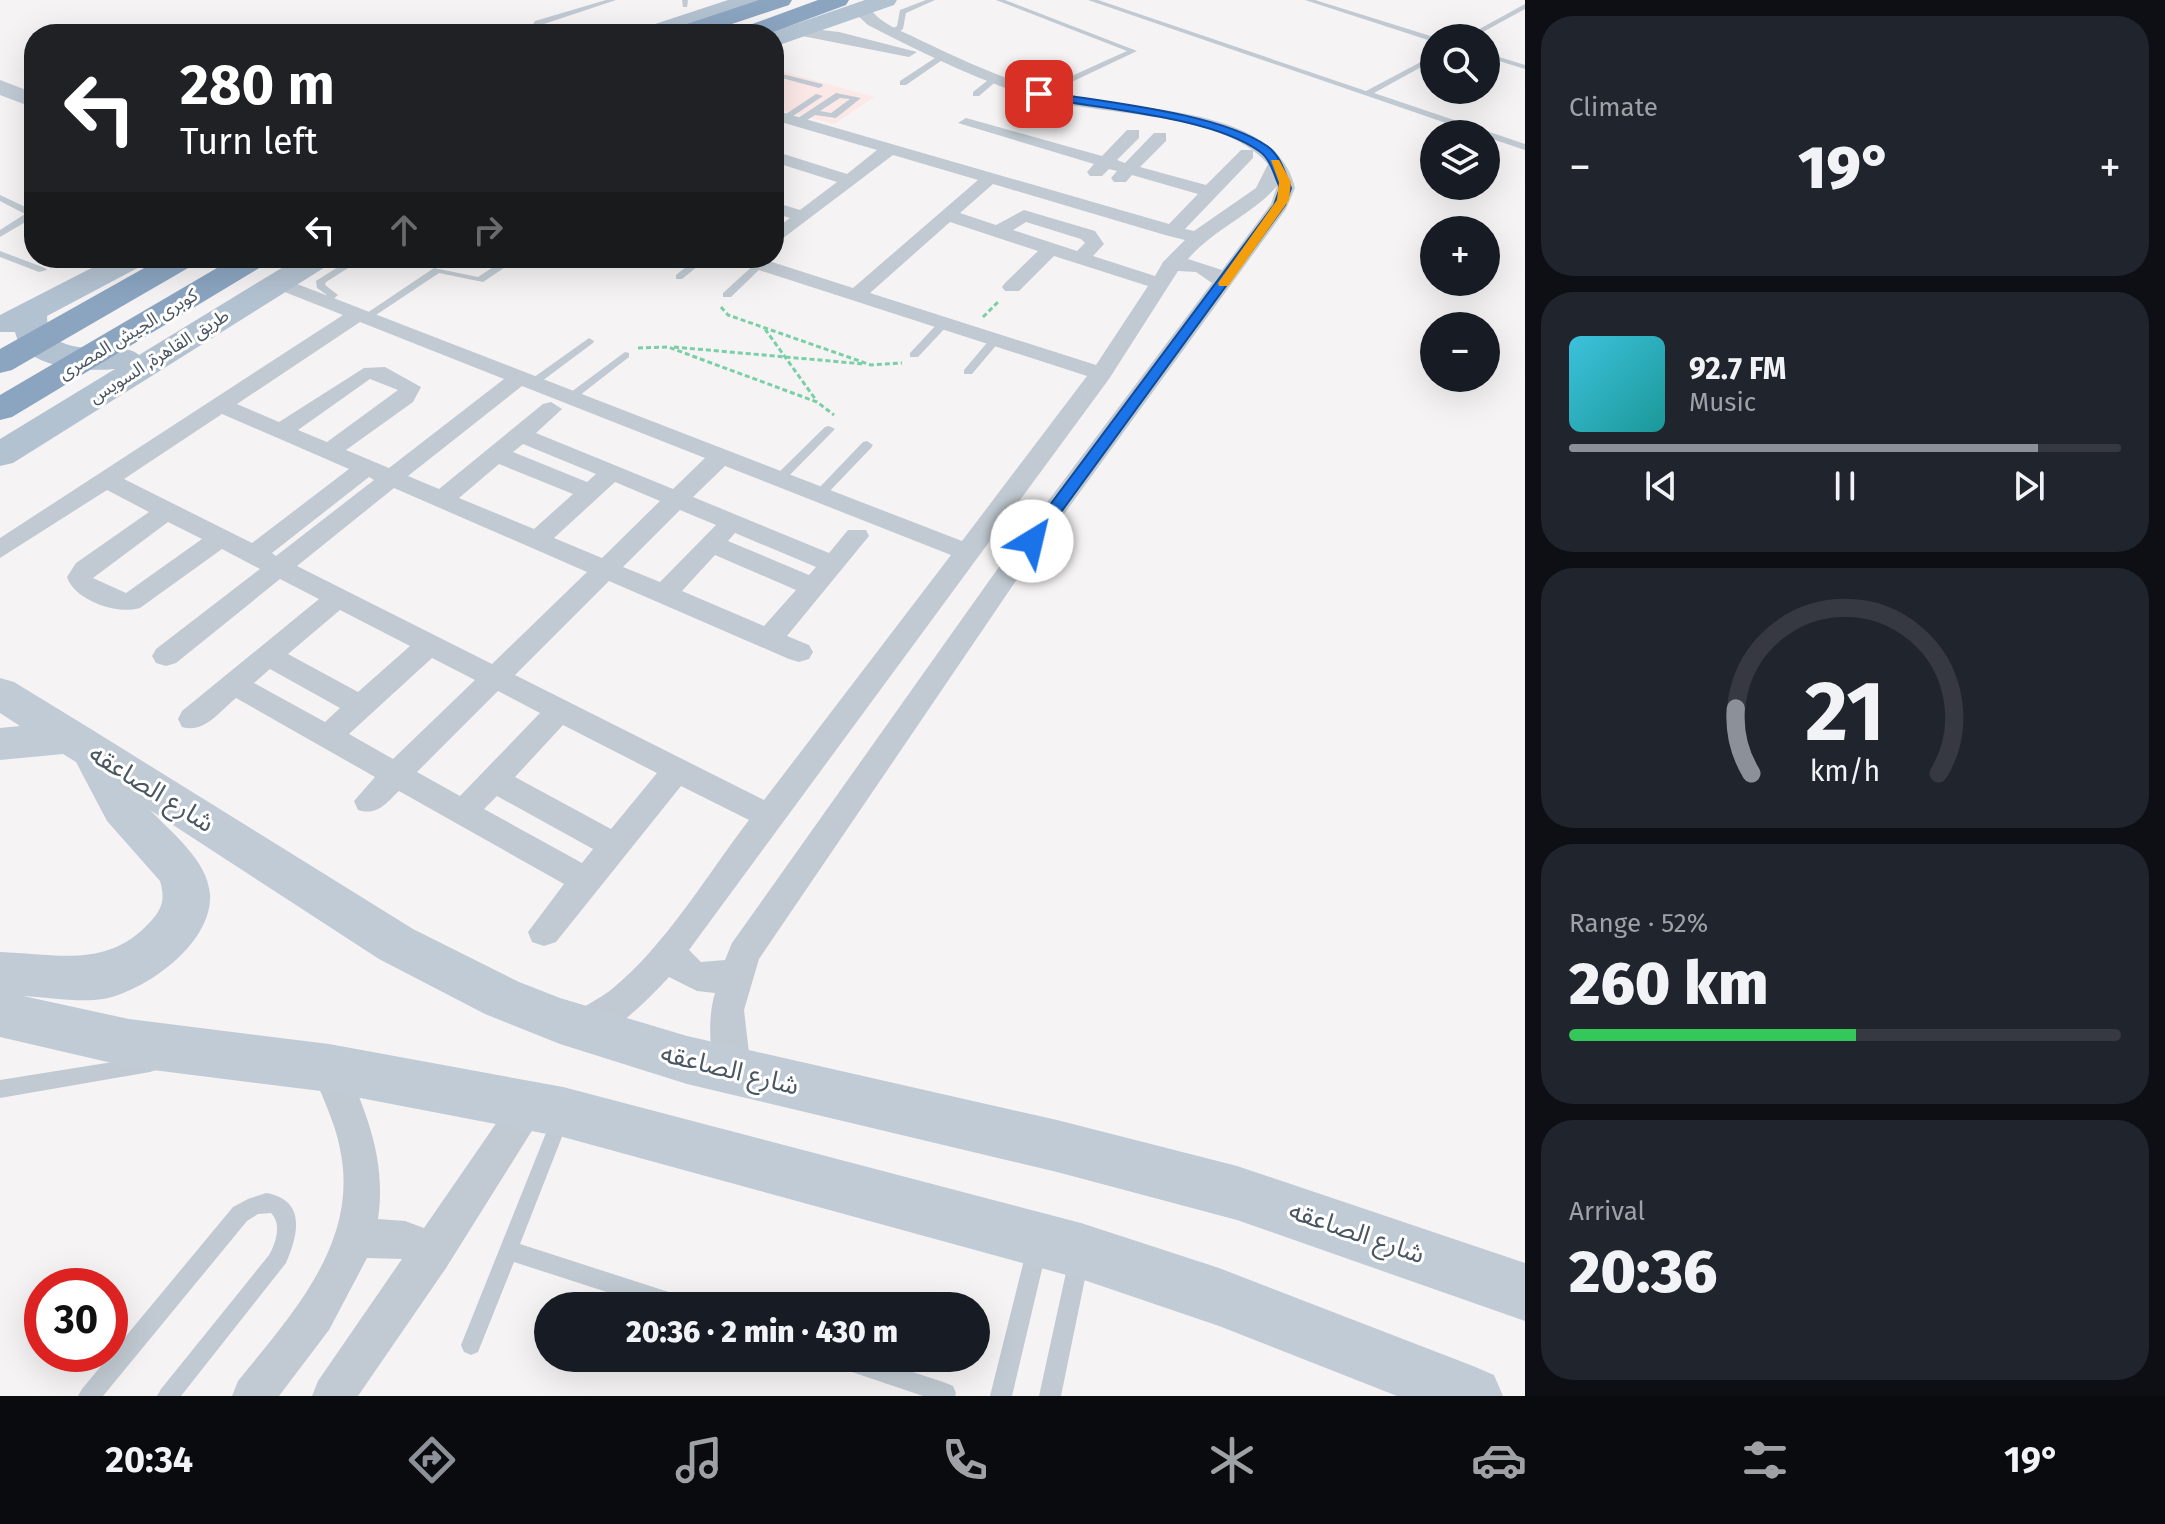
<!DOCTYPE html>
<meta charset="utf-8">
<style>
:root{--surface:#171b24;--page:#20242c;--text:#f1f3f6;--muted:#9ea1a6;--line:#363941;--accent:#8c9099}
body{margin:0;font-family:"Fira Sans","Noto Sans Arabic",sans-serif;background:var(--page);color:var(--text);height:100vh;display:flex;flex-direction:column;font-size:30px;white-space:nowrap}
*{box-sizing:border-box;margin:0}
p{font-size:26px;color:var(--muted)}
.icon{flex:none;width:44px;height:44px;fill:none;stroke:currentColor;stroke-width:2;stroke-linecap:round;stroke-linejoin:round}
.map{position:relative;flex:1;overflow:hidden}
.details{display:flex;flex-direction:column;gap:16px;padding:16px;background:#0d0f14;width:640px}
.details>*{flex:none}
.top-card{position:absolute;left:24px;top:24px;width:760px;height:244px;border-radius:32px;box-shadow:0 8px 32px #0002;background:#202124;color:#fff;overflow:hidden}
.buttons{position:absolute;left:1420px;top:24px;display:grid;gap:16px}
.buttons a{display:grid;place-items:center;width:80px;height:80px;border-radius:50%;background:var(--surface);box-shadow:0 8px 32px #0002;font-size:40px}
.speed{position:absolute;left:24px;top:1268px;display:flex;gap:16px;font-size:40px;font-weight:700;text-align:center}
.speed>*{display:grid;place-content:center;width:104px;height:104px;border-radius:50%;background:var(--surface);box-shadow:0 8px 32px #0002;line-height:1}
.speed .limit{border:12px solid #d22;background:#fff;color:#111}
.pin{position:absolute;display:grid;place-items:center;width:68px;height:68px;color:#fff;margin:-34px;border-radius:16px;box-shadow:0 4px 12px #0006}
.me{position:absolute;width:88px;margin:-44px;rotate:36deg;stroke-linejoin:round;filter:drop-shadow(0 0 6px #0008)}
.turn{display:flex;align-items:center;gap:28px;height:168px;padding:0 24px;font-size:36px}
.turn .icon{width:104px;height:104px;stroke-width:2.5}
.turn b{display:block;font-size:56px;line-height:68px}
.lanes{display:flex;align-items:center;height:76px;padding:0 24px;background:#0003;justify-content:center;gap:40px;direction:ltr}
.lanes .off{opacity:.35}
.big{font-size:60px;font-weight:800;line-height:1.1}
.details .widget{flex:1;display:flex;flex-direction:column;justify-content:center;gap:12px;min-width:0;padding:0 28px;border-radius:32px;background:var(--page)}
.details .dial{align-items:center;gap:0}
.dial svg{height:208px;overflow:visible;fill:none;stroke:var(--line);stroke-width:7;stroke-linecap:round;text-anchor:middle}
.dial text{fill:var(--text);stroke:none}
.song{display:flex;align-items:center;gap:24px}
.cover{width:96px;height:96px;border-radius:12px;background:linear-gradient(135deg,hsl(190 70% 55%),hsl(180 70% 35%))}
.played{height:8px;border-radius:4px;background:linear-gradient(90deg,var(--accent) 85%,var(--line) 85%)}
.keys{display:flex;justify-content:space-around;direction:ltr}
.heat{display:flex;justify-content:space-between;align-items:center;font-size:44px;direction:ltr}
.charge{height:12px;border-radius:6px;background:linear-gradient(90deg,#34c759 52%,var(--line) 0)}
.trip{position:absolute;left:534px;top:1292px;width:456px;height:80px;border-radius:40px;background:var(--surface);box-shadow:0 8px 32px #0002;font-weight:800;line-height:80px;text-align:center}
.tabs{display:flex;height:128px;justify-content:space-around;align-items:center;background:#090b0e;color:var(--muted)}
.tabs .icon{width:56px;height:56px}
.tabs .on{color:var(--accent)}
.tabs b{font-size:36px;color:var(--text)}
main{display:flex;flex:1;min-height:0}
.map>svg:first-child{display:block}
.medical{fill:#fce8e6}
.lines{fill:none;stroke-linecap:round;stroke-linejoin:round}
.path{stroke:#7ad0a6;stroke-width:3;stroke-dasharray:5 3;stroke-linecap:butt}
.lane{fill:#c1cad2;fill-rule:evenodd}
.street{fill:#c1cad2;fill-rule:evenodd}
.secondary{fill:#c1cbd6;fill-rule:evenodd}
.primary{fill:#b3c2d1;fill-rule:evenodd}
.highway{fill:#8ba5c1;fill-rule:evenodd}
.route{fill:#1a73e8;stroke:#114b97;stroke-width:2}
.slow{fill:#f59e0b}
.labels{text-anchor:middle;stroke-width:6;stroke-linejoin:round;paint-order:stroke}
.far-street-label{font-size:18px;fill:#4a5661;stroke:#fff}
.near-street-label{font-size:26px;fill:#4a5661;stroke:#fff}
</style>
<main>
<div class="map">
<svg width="1525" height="1396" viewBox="0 0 1525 1396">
<rect width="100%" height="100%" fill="#f5f3f3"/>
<path class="medical" d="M774,69L874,97L834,124L774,108Z"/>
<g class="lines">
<path class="path" d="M721,307L728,315L871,365L902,363
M983,317L1000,300
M765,329L816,400
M674,347L864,364
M638,348L668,347L817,402L834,415"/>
<path class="lane" d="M606,0H616L541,25L550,34H541L532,26L535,21Z
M682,0H688L687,7H683Z
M926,0H935L906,13L903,29L896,34H890V30L897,26L900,10Z
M996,0H1005L1137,51L1042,96H1036V92L1127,51Z
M1088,0H1098L1366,91L1434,55V60L1374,93L1525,144V150L1486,137V134H1478Z
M1305,0H1315L1437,38L1431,41Z
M1525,4V9L1472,38H1463Z
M1486,53L1525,65V69L1486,57Z
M938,56L945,58L906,85H900V81Z
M774,72L822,84L823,86L819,88L774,76Z
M992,77L999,79L979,96H973V92Z
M836,93L861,98L836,118L815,115L801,124H795V120ZM840,98L850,99L831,113L820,111Z
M816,94L823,96L787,120L780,118Z
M0,195L34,211V217L0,237V230L25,214L0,201Z
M0,251L45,268L47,270L39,272L0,257Z
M352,258H364L326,282L325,285L338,295L329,303H321L320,301L327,295L317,288L316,281Z
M507,258H519L483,282L439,273L370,319L361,317L434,268L478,277Z
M697,258H708L682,279H676V275Z
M757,262L765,264L731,297H723V293Z
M944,320L949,323L948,325L918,357H910V353L940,321Z
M995,337L999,338V342L972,374H964V370L991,338Z
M589,338L594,341L593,343L538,384H530V380Z
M625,352L629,353V357L575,399H567V395Z
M829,426L835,429L833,431L783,482H775V476L825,427Z
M867,441L873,445L871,448L824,497H816V491L863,442Z
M150,1056L156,1058L159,1064L156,1070L150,1072L0,1098V1080Z
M560,1110L566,1113L569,1119L520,1244L681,1296L688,1299L691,1306H650L514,1262L478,1352L471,1355L464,1352L461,1345L554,1113Z
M266,1193C307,1200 298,1235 286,1263L181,1396H157L161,1389L269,1255C276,1243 282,1224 271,1213L258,1214L247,1221L103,1396H78L82,1389L233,1207L248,1199Z
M1037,1238L1044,1241L1047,1248L1012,1396H990L1027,1248L1030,1241Z
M1079,1249L1086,1252L1089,1259L1061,1396H1039L1069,1259L1072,1252Z
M830,1358H871L946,1383L953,1386L956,1393L955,1396H923L840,1368L833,1365Z"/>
<path class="street" d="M858,5H868C878,24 903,31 922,41C968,63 1015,84 1064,96C1130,111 1276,104 1295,188L1286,209L1024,569L759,959L744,1010L751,1071L746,1083L733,1088L720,1083C709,1058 707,1019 715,993L697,991L669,977C645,1003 617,1031 583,1044L571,1039L566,1028C574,1008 596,1002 612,989C665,946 707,875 749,820L681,786L556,942L544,946L532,942L528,932L564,884L399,791C386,803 378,816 358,810L354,801L375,777L236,698C220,711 204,734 182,727L178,719L182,711L319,599L280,579L176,663L166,666L156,663L152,656L156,649L260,569L222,549L140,608C118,615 75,601 67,577L76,563L149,512L107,490L0,558V538L343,315L272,287L269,283L279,277L962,541L1087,376L734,262L731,258H760L853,288L978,180L893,155L774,245V230L790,218L774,213V202L800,210L837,182L774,162V151L847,174L877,150L774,120V110L1169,224L1198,194L1132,175L1126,182H1114L1111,178L1117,171L1109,169L1102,176H1090L1087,172L1094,164L958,123L966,118L1102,156L1127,130H1139V138L1117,160L1125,163L1154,133H1166V141L1140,167L1206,185L1241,150H1253V158L1185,229L1194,231L1256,188L1268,164C1219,108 1099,118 1030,96C974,79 921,52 868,25L858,16ZM993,184L1165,235L1185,240L1163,262L1155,276L1093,256L1104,244L1095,231L1024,210L996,225L960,213ZM1277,186L1271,204L1222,270L1188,259C1215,228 1252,215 1277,186ZM950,222L1038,251L1005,283L1002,287L1005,291H1019L1054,256L1148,286L1096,365L870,293ZM1026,222L1081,239L1085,243L1077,251L1013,230ZM1178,271L1196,272L1212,283L1006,557L732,943L725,960L701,962L689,950L1109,379ZM360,322L504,379L389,468L346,450L413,402L421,387L385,367L364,368L279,422L237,404ZM370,379L398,390L327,442L298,430ZM522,386L705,458L673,489L536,433L562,409L551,402L543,404L439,489L408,476ZM222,414L349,469L252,543L124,479ZM523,444L596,474L587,482L513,452ZM499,464L573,494L534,529L459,498ZM725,466L951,555L764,800L515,675L609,581L789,659L799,662L809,659L813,652L809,645L787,636L869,536L866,530H848L829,553L693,497ZM369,477L374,480L276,556L272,553ZM615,482L660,501L602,558L554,538ZM394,488L587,572L492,664L297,566ZM680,510L716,525L660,582L623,567ZM168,522L202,539L126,593L93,578ZM735,533L816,567L809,575L728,541ZM715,555L796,590L764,626L682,591ZM340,610L410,646L358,692L288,654ZM432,658L475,680L393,759L349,734ZM270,669L340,708L325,722L254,683ZM498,691L540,713L460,796L417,772ZM563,725L657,773L611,829L515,777ZM497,796L593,849L582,863L484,809Z
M797,27L839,32L917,52L909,57L792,34L790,31Z
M329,1051L342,1056C365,1110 387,1158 378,1219L405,1221L424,1228L517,1093L530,1087L543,1093L548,1105L446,1268L358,1396H312L318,1381L402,1259L367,1258L329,1330L279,1396H232L238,1381C292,1314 360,1242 340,1149C335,1121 321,1095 311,1068L316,1056Z"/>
<path class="secondary" d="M0,80L34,93V108L0,95Z
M0,678L14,682L86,726L413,929L519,982L560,998L687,1036L1057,1120L1237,1166L1525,1263V1321L1237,1220L1057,1172L687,1084L560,1044L485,1014L379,959L150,810C172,833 207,860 210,894C213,943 146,991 103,999C79,1003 48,997 23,996L129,1019L329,1044L563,1087L1081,1223L1219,1268L1473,1366L1494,1375L1503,1396H1397L1219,1326L1081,1279L563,1137L329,1092L129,1067L0,1037V952C59,954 108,969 151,921C163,908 165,898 160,881L107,821L76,762L63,754L0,760V728L20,726L0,713Z"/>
<path class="primary" d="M728,0H761L758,5L671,34H636L640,29Z
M865,0H897L894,5L782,44L774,46V34H766Z
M111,258H149L145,264L47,316L48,334C79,360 123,339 139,355L298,258H334L330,264L13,463L0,466V439L115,369C86,372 23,369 15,332H0V315Z"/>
<path class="highway" d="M759,0H792L789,5L702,34H668L672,29Z
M818,0H849L846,5L768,34L741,32L744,27Z
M162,258H199L195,264L12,370L0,373V349Z
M234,258H270L266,264L12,417L0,420V395Z"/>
</g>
<path class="route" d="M1039,91C1101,102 1217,112 1267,146C1281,156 1285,173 1291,188L1285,205L1037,545L1032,546L1024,541L1026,537L1274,205L1280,188C1274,175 1271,159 1259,151C1208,115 1098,110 1036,96Z"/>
<path class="slow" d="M1271,160H1279L1291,182L1289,200L1228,286H1219L1218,283L1277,200L1279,182Z"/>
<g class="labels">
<g class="far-street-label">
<text transform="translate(128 334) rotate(-31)" y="6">كوبرى الجيش المصرى</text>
<text transform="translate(159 356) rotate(-32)" y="6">طريق القاهرة, السويس</text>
</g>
<g class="near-street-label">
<text transform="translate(152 788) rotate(32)" y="9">شارع الصاعقه</text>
<text transform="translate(730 1069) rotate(14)" y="9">شارع الصاعقه</text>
<text transform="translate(1357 1232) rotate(19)" y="9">شارع الصاعقه</text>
</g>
</g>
</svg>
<div class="buttons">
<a><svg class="icon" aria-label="search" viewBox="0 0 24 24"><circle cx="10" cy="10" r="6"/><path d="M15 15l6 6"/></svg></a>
<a><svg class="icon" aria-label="layers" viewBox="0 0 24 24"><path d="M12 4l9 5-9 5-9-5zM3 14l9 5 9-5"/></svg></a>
<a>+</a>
<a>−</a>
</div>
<div class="speed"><div class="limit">30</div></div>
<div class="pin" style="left:1039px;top:94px;background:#d93025"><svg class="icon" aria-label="arrive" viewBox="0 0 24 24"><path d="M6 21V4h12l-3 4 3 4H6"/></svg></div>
<svg class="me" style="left:1032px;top:541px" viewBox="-20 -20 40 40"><circle r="19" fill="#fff"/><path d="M0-13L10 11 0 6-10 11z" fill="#1a73e8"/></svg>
<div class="trip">20:36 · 2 min · 430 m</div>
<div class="top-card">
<div class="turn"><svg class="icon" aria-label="left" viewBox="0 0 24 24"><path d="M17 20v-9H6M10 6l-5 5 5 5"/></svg><div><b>280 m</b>Turn left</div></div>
<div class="lanes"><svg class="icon" aria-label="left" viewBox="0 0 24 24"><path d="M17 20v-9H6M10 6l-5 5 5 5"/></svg><svg class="icon off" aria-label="ahead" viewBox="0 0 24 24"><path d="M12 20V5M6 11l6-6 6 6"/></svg><svg class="icon off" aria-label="right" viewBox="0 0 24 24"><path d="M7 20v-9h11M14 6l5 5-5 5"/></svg></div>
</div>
</div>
<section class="details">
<div class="widget"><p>Climate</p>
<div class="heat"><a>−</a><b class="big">19°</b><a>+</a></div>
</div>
<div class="widget">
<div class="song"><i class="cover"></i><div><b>92.7 FM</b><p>Music</p></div></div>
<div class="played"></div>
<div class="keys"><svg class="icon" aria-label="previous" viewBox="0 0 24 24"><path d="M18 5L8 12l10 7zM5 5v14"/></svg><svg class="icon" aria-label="pause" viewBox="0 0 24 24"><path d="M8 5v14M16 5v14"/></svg><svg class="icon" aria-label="next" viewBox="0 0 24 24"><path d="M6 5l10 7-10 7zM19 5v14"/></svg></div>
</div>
<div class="widget dial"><svg viewBox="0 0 100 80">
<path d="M14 69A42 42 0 1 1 86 69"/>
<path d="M14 69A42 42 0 0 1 8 44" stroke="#8c9099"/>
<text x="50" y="56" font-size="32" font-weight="700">21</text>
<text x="50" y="72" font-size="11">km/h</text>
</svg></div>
<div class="widget"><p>Range · 52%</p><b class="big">260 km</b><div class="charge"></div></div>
<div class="widget"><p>Arrival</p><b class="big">20:36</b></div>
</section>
</main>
<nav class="tabs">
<b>20:34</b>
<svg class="icon on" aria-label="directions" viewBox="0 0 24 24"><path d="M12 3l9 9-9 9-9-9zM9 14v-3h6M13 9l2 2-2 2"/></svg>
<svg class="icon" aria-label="music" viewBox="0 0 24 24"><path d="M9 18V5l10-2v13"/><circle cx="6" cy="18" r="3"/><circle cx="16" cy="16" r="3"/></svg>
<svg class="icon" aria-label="phone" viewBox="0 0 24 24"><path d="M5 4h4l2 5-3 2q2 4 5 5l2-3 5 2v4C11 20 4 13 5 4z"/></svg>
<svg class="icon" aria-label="climate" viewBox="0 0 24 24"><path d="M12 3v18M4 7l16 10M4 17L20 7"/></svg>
<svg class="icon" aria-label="car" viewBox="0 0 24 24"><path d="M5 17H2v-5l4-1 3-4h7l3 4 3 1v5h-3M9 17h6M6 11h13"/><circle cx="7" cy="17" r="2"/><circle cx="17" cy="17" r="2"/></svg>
<svg class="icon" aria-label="filters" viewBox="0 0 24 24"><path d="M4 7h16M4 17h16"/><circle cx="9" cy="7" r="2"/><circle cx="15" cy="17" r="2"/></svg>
<b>19°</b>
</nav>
